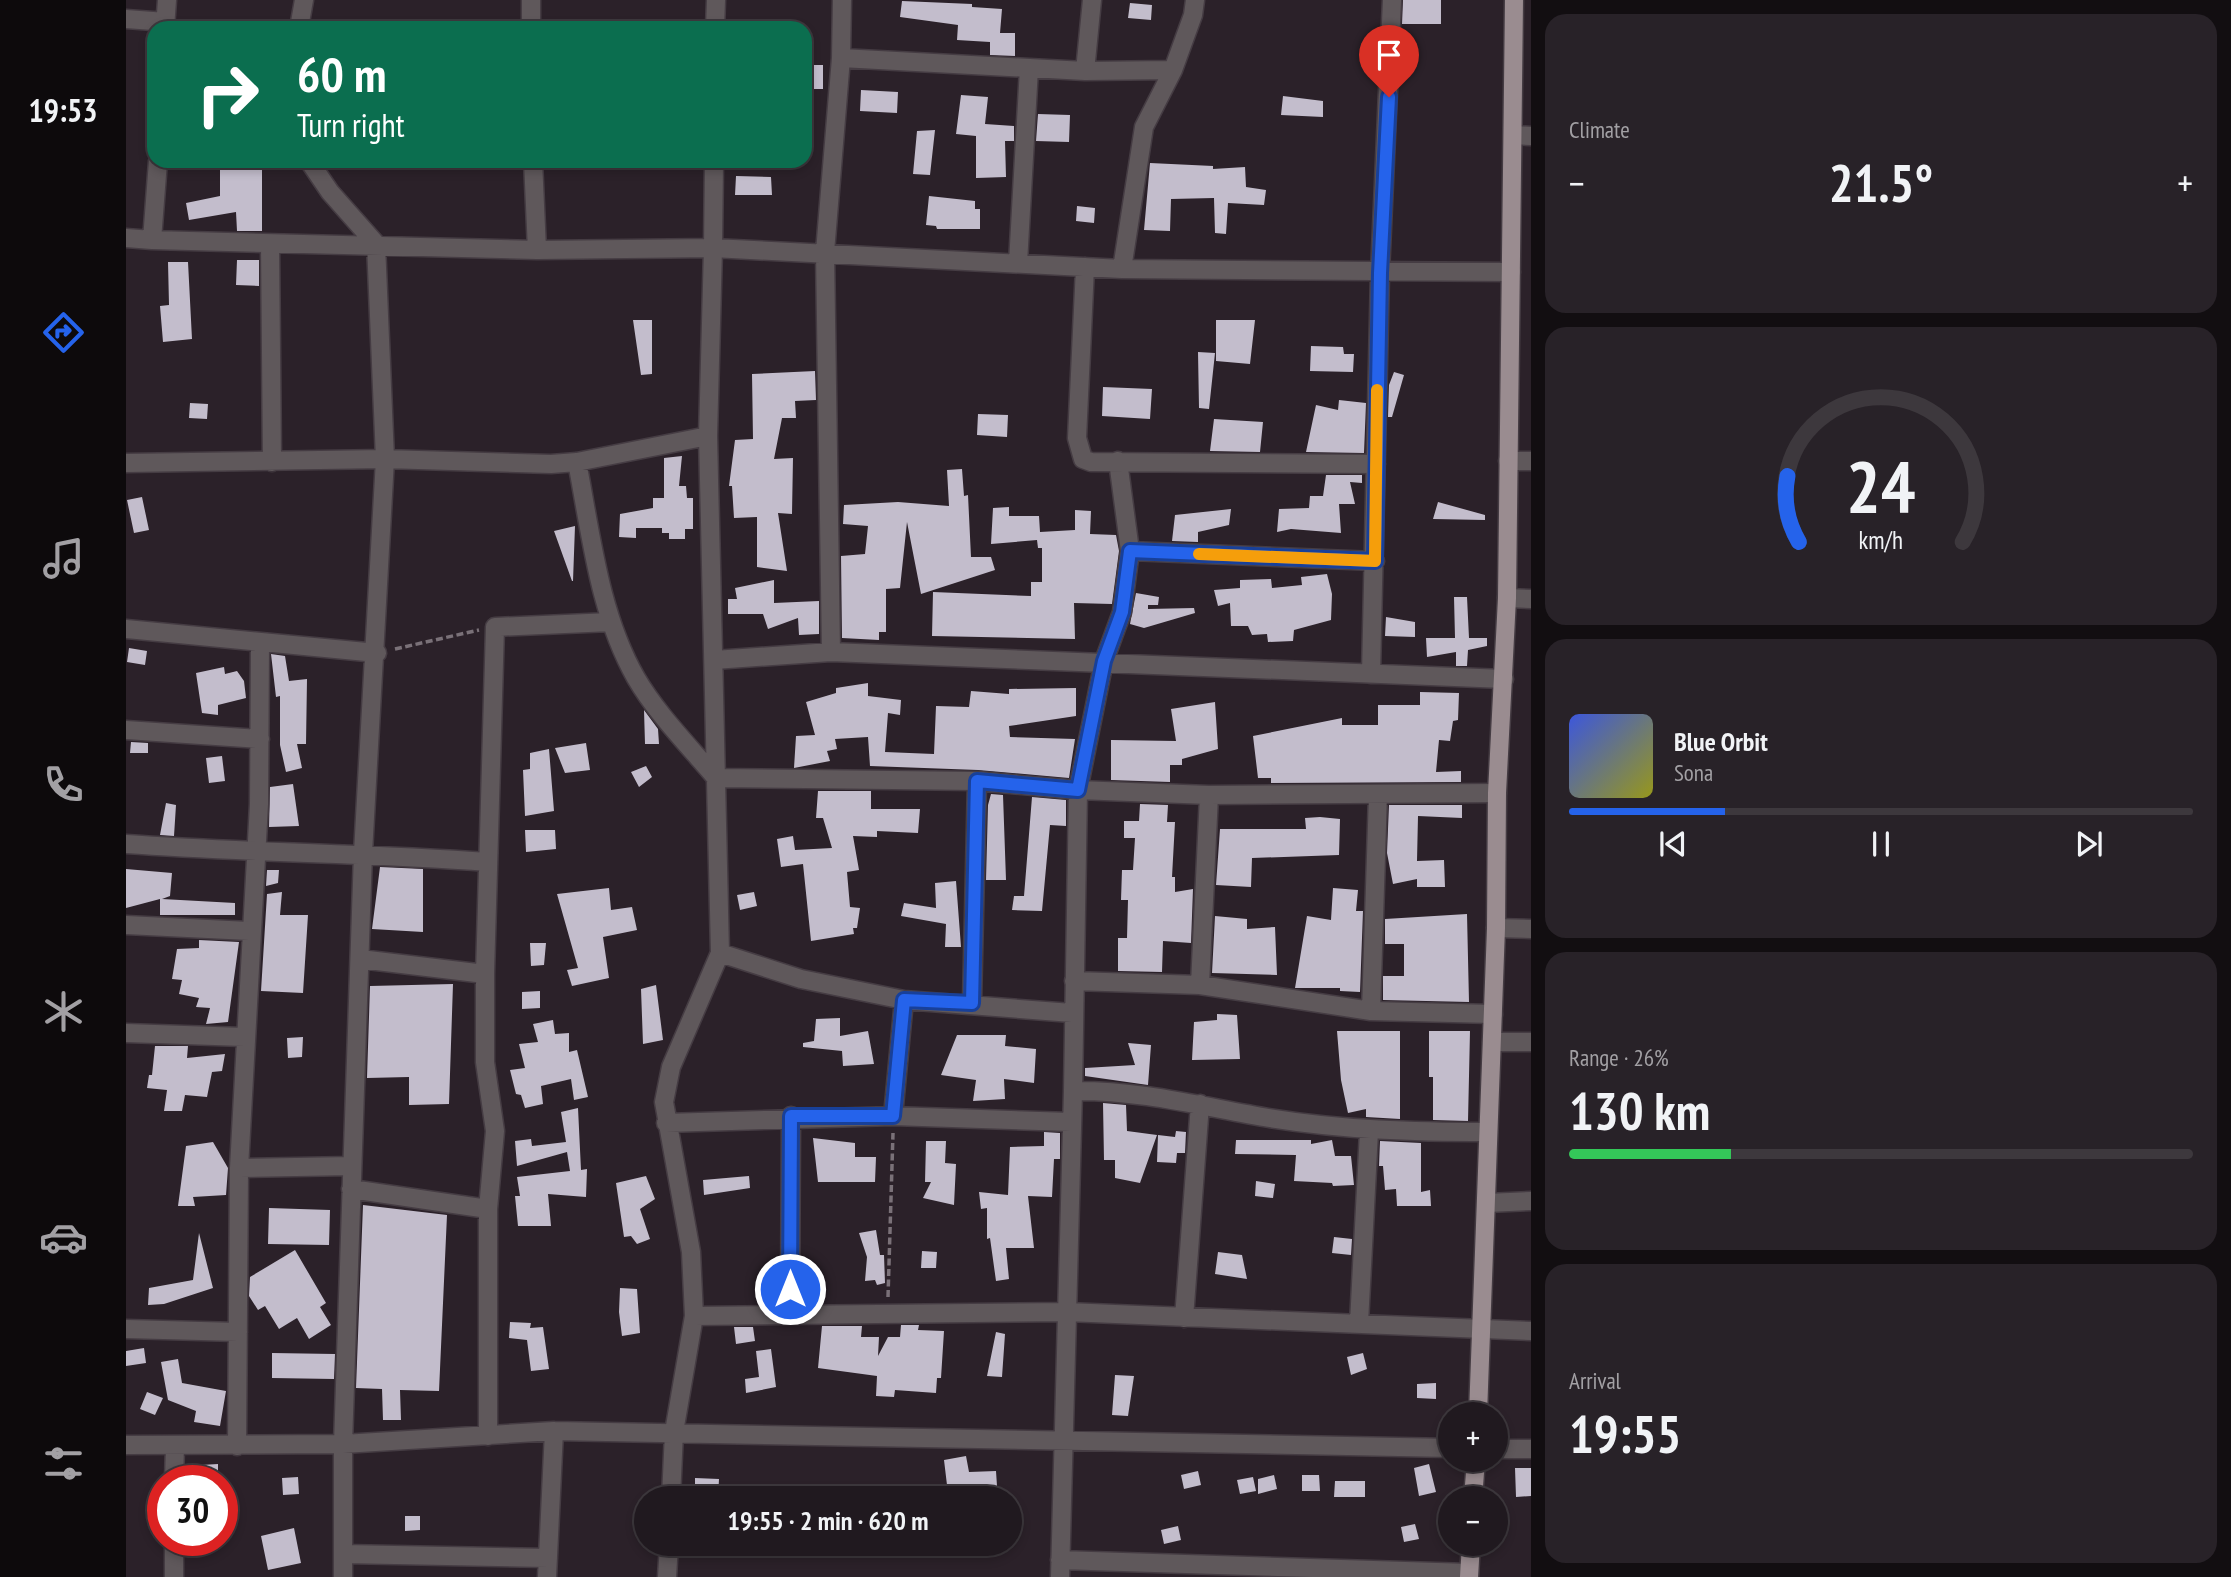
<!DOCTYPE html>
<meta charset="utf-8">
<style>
:root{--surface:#20191f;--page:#282228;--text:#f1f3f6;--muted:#a2a0a4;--line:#3d383d;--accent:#2563eb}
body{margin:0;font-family:"PT Sans Narrow",sans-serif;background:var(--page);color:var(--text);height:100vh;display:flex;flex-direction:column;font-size:26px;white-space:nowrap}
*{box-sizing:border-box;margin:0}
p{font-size:23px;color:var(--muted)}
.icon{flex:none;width:38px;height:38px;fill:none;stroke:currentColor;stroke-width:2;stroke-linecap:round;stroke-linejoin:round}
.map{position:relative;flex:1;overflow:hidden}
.sheet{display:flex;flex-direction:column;gap:14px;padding:14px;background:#120e11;width:700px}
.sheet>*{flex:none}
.top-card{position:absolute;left:21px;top:21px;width:665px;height:147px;border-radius:21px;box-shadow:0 4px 10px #0003,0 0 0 2px var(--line);background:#0b6e4f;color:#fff;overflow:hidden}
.buttons{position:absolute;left:1312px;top:1402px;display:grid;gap:14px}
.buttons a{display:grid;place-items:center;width:70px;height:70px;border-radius:50%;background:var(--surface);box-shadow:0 4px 10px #0003,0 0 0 2px var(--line);font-size:35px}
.speed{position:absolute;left:21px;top:1465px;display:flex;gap:14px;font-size:35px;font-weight:700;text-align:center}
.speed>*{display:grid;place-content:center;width:91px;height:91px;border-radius:50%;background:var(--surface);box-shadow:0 4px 10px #0003,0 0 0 2px var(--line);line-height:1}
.speed .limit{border:10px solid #d22;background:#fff;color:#111}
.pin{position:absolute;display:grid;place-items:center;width:60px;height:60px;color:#fff;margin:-72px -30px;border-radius:50% 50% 50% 0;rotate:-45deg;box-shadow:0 0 7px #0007}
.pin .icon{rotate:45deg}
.me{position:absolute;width:77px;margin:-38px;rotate:0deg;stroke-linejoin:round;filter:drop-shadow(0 0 5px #0008)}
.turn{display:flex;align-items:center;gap:24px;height:147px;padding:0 35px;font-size:32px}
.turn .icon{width:91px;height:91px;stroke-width:2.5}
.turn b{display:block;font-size:49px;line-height:60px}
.big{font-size:52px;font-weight:700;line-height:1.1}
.sheet .card{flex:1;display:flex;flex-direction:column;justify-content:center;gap:10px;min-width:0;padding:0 24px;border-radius:21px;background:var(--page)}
.sheet .dial{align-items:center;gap:0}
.dial svg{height:182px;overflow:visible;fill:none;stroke:var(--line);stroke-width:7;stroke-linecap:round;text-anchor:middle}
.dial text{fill:var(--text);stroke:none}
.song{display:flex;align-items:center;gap:21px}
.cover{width:84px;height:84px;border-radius:10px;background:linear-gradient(135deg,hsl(230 70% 55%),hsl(60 70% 35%))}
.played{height:7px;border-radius:4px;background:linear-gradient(90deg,var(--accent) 25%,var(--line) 25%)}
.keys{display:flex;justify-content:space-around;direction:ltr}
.heat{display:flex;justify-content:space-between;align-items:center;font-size:38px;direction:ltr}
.charge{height:10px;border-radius:5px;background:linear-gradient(90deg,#34c759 26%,var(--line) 0)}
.trip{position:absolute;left:508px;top:1486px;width:388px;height:70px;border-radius:35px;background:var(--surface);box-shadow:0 4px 10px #0003,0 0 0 2px var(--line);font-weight:700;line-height:70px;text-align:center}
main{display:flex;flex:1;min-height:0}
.menu{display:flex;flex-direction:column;width:126px;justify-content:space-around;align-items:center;background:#0d0a0c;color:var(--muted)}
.menu .icon{width:49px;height:49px}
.menu .active{color:var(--accent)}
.menu b{font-size:32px;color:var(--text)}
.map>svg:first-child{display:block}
.building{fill:#c3bdcc}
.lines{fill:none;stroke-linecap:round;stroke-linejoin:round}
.minor-casing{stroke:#453c43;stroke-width:21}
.primary-casing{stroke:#453c43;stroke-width:21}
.path{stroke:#7a7178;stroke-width:3.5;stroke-dasharray:7 3.5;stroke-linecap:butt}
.minor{stroke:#5f585b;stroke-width:18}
.primary{stroke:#9a8c90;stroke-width:18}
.route-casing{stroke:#184099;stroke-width:18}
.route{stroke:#2563eb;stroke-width:12}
.slow{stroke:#f59e0b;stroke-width:12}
</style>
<main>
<nav class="menu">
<b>19:53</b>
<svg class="icon active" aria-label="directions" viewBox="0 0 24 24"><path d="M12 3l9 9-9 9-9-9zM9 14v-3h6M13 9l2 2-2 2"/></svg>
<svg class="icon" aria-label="music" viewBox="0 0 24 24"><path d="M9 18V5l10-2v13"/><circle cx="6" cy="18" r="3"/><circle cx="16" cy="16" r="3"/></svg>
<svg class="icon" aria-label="phone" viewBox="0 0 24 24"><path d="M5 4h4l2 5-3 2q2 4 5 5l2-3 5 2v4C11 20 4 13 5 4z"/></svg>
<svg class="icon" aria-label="climate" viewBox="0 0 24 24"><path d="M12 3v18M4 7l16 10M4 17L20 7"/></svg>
<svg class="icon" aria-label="car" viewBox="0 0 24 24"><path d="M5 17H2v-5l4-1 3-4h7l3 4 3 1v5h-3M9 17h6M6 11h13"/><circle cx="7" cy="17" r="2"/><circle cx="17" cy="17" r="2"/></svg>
<svg class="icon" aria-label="filters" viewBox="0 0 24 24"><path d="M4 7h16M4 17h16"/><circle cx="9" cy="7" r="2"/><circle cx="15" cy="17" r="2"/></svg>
</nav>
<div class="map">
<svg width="1405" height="1577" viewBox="0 0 1405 1577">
<rect width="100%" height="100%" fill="#2b2129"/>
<path class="building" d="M1277,0H1315V24H1276Z
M776,1L846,4V7L876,9L874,33H889V56L864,55V42L831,40L832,25L774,17Z
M1004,3L1026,5L1025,20L1002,18Z
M679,65H697V89H679Z
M735,90L772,92L771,113L734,111Z
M835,95L862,97L859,124L888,126V141H879L880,177L850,178V136L830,134Z
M1157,96L1197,101V117L1155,115Z
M912,114L944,115L943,142L910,141Z
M809,130L804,175L787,174L791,131Z
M94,161H136V231H111L110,212L63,220L60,203L94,196Z
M1024,163L1087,166V169L1119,167L1120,187L1140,190L1138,205L1102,203L1100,234L1089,233L1088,198L1045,199L1044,231L1018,230Z
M610,176L645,177L646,195H609Z
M803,196L849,201V209H854V229H811L810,226L800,225Z
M951,206L969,208L968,223L950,221Z
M111,260H133V286L110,285Z
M42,262H62L66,339L37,342L34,306L43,305Z
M507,320H526V374L515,375Z
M1090,320H1129L1124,364L1090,361Z
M1185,346L1217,347L1218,354H1228L1227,372L1184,371Z
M1072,352L1089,353L1083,409L1073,408Z
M689,371L690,400L669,401L670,418H656L648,459L667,458L666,514L652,513L661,571L631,567V517L608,518L606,486H603L609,440L627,439L626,374Z
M1268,372L1278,375L1266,417H1262L1263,385Z
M977,387L1026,389L1024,419L976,416Z
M1213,400L1240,403L1238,453L1180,452L1190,405L1212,410Z
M64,403L82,404L81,419L63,418Z
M852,414L882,415L881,437L851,435Z
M1088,419L1137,422L1134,452L1084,451Z
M556,456L553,486H560L561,498H567V529H559V539H543V533H536V528H510V538L493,537L494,514L527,508V498H538V458Z
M836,469L838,496L842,495L845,557H865L869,570L795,594L781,522L774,588L760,589V632H753V640L716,638L715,556L739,554L742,526L717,524L718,505L772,502L823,506L821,470Z
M1200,475H1236V483L1224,482L1229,504H1213L1215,533L1165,529L1151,532L1153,509L1183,508L1184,496H1197Z
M16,497L23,530L8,533L1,500Z
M1312,502L1359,515V520L1307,519Z
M883,507V516H913L914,532L949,530V510L965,511L964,534L990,535L993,551L986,604L948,603L949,639L806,636L807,592L905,596V582H916V548H912L911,540L865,544L867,508Z
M1105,509L1103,525L1072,532V542L1046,541L1049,515Z
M449,526L447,581H446L428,531Z
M1201,574L1206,594L1205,620L1168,630L1167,641L1142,642L1141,634L1126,635L1122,626H1105L1104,603L1092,606L1088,590L1114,588V580L1145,579L1146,588L1176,585L1175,577Z
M648,580V603L693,601V634L673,635L672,618L642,629L637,614H602V599H611L609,588Z
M1010,593L1033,597L1032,605H1022V609L1068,608L1069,613L1018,628L1004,624Z
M1328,597H1341L1343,638H1361V646L1342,650L1341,666H1330V652L1301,657L1300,638H1329Z
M1260,617L1289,622V637L1259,636Z
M3,648L21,651L19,665L1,662Z
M145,654L159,656L163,681L181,679L180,744H171L176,768L160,772L154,745V696L150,697Z
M98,667L99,674L111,671L118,681L120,698L92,705V715L76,713L70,673Z
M742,683V696L775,700L774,715L762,713L759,752L808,754L810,706L843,707L845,691L883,694V689L950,688V716L883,726L884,737L949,739L943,778L852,770L744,766L742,737L709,739L711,749L701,751L704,761L668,768L670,736L689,735L680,702L710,693V688Z
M1294,692L1333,693L1332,720L1327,721L1324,741L1313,740L1310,772L1335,771V782L1145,783V778H1132L1127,736L1216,718V725H1252V705H1294Z
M1089,702L1092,749L1056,759V765H1044V782L985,780V740L1050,741L1045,709Z
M518,710L532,729L533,744H519Z
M5,742L22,743V753H4Z
M460,743L464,770L439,773L429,748Z
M423,749L428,811L399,816L397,770L404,769V753Z
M96,756L99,781L83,783L80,758Z
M520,766L526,777L513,787L505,772Z
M167,784L173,826L143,827L144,787Z
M692,791H745V809H794L792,833L751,831V837L727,836L733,870L721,872L724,907L734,908L731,928H727L728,934L685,941L677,864L655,867L651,839L667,836L669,850L706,848L697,818H690Z
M865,794L877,795L880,880H860L862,805Z
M906,797L940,800V826L924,825L916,911L886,910L888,896H898Z
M40,803L50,805L48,836L34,835Z
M1014,804L1042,805L1041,822H1049L1046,877H1049V892L1067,889L1065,943L1037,941L1036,972L992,971V938H1001L1002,900H995L996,870H1007L1009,838H998V821H1013Z
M1263,805H1336V818L1292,816L1291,861L1318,860L1319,887H1291V879L1267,884L1261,853Z
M1194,817L1214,819L1213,855L1126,858L1125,887L1090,885L1094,829H1180L1179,818Z
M399,830H429L430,849L400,852Z
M254,867L297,869V932L246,929Z
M0,869L46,873L44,896L36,899L109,903V915H34V899L0,908Z
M141,870H153L152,883L140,886Z
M830,881L835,947H819L820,924L775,916L778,903L810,908L809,883Z
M483,888L485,910L506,907L511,930L477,937L483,978L446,986L441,970L452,968L431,894Z
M1207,888L1232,890L1230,911H1237L1234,992L1214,991V988H1169L1181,916L1205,920Z
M156,892L154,915H182L177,993L135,991L141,894Z
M628,892L631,906L614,910L611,895Z
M1341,914L1343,1002L1257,1000V976H1278V944H1259V919Z
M1089,916L1121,919V929L1149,927L1151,975L1086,973Z
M73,940L113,942L102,1022L80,1024L84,1008L70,1007L73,998L53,994L56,980L46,979L51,949L73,948Z
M404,943H420L418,965L405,966Z
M327,984L323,1104L283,1105V1077L241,1078L244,986Z
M530,985L537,1040L517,1044L515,989Z
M414,991V1008L396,1009V992Z
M1091,1014L1111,1015L1114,1059L1066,1060L1068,1022L1091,1020Z
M714,1018V1036L742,1031L748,1064L717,1066L716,1051L677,1047V1043L688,1041L690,1019Z
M427,1020L429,1034L443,1033V1052L451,1050L462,1097L448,1100L445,1079L415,1086L417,1104L399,1108L395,1095L390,1094L384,1070L399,1068L393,1044L412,1042L407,1024Z
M1211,1031H1274V1119L1240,1117V1109L1222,1113L1215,1080Z
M1303,1031H1344L1342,1121L1307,1120V1077H1303Z
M831,1035H880L879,1046L910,1049L908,1083L878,1079L879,1099L847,1101L850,1080L815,1075Z
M177,1037L176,1057L162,1058L161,1038Z
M1002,1043L1025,1045L1022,1085L959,1076V1068L1009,1065Z
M29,1046H62L61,1058L99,1054L96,1071L86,1072L81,1097L59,1095L56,1111H38L41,1090L21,1088L23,1075H26Z
M977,1103L1000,1105L1001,1131L1031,1135L1014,1183L989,1178V1160H978Z
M452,1108L455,1170L461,1169L460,1197L422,1194L425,1226H392L389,1196H394L391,1177L444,1171L441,1152L391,1166L389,1141L405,1139L406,1146L440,1142L435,1112Z
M1050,1131L1060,1132L1059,1153H1051L1050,1163L1031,1162L1032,1135L1049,1137Z
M918,1132L934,1133V1159H928L926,1197L902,1196L908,1248H880L883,1279L870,1281L864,1238L861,1239V1208L855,1209L853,1192L882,1195L884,1147L918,1146Z
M687,1138L729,1143V1157H750L749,1182H692Z
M1110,1140H1185V1144L1206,1140L1209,1156H1225L1228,1185L1207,1186L1206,1183L1168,1181L1170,1155L1109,1154Z
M800,1141H820L819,1163L830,1164L828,1205L797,1198L805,1182H799Z
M1254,1141L1295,1143V1192L1304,1190L1305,1206H1271L1270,1189L1259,1190L1257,1166H1253Z
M87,1142L102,1168L100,1195L67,1197L69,1206H52L60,1146Z
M520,1176L529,1199L514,1209L524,1239L511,1244L505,1236L498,1237L490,1183Z
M623,1176L624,1188L578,1195L577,1180Z
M1130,1181L1149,1184L1147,1198L1129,1196Z
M237,1205L321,1215L313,1391L274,1390L275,1420H257L256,1389L230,1388Z
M143,1208L204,1210L203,1245L142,1244Z
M750,1230L754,1255H758L759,1283L751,1285L749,1280L739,1281L741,1257L733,1233Z
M73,1233L87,1288L38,1304L22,1305L23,1288L67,1280Z
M1208,1237L1226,1239L1225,1255L1206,1253Z
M169,1250L200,1303L194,1307L205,1325L183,1339L171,1318L153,1329L139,1306L132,1310L123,1296L124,1277Z
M796,1251L811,1252L810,1268H795Z
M1092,1252L1116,1255L1121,1279L1089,1274Z
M494,1288L511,1289L514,1333L496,1336L493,1312Z
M384,1322L405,1323L404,1328L417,1327L423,1369L405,1371L401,1340L383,1338Z
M775,1325H793L792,1330L818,1331L815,1378H811L810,1393L769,1390L768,1397L750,1396L751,1376L692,1368L696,1326H736L735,1337H753L752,1356L762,1337H774Z
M608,1327H627L629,1341L610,1344Z
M870,1332L879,1334L876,1377L861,1376Z
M18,1348L20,1363L0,1366V1351Z
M645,1349L650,1387L620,1393L619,1379L633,1377L630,1351Z
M146,1353L209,1354L208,1379L146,1378Z
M1237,1353L1241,1369L1225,1375L1221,1357Z
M52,1359L56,1383L100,1391L94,1426L68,1422L70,1411L42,1400L35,1362Z
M989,1375L1008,1376L1002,1416L986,1415Z
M1310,1383V1399L1291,1398V1384Z
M21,1392L37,1398L29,1415L14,1409Z
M840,1456L843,1472L870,1471L871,1486L821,1485L818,1460Z
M92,1464V1480H76L75,1465Z
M1303,1464L1310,1492L1293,1496L1288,1468Z
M1389,1468H1405V1496L1390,1497Z
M1072,1471L1075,1485L1058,1489L1055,1475Z
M1148,1475L1151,1489L1132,1494V1479Z
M1176,1475H1193L1194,1491H1176Z
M172,1477L173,1494L157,1495L156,1478Z
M1127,1477L1130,1491L1114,1494L1111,1480Z
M569,1478L593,1479L592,1498H569Z
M1209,1481H1239V1497H1208Z
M279,1516H294V1530L279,1531Z
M1289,1524L1293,1539L1278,1542L1275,1527Z
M1052,1526L1055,1540L1038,1544L1035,1530Z
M168,1528L175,1563L142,1570L135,1536Z"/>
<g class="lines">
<g class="minor-casing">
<path id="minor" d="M0,19L40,22
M39,28L41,0
M173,28L178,0
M405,28V0
M589,28L590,0
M715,58L959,71L1047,70
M959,71L966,0
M1387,135L1405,136
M32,161L26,240L411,250L587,248L582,436L594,953
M183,161L204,192L250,244L259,459L237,853L217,1444V1577
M407,161L411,250
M588,161L587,248L996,269L1385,272
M0,238L26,240
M144,244L146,462
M892,263L903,68
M959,267L951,438L957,459L965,462L1250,464
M996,269L1018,127L1047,70L1067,15L1069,0
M1382,461H1405
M451,462C465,534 473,613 510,678C531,714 563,746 590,778L851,781L952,790L1083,795L1371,793
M0,463L259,459L425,464L451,462L582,436
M1004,551L1249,561
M1381,598L1405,599
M0,629L251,653
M705,652L699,252L715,58L716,0
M588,660L705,652L1378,679
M1245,674L1254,273L1266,0
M0,730L134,739
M0,844C121,853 242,853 362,862
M0,925L123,931
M1370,928L1405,929
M234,959L359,974V1062L369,1131L362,1209V1436
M359,974L369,627L485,622
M948,981L1074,985L1245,1011L1367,1014
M1074,985L1083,795
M846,1003L851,781
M1245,1011L1252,794
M0,1033L118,1037
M1366,1042H1405
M947,1091C1014,1090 1078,1107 1143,1118C1217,1130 1288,1132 1362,1132
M767,1116L778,1000
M540,1123L767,1116L945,1122
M113,1168L225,1166
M225,1189L362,1209
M1361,1203L1405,1201
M664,1313L665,1116
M568,1316L941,1312L1405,1331
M1058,1318L1074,1104
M1233,1323L1243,1131
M0,1329L112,1332
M0,1445L217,1444L428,1431L1325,1448
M111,1446L113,1168L133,804L134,642
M1370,1449H1405
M48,1480L49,1446
M545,1498L548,1432L568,1316L565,1252L538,1102L545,1067L594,953L675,979L778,1000L946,1013
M218,1554L422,1558
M934,1560L1343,1573
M48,1577V1540
M421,1577L428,1431
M541,1577L543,1544
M934,1577L947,1091L952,790L978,661L996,612L1004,551L992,461"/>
</g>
<g class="primary-casing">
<path id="primary" d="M1352,1414L1370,928L1371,793L1381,598L1388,0
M1347,1498L1350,1460
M1343,1577L1345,1544"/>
</g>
<path class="path" d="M269,649L353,630
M762,1297L767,1133"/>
<use href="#minor" class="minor"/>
<use href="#primary" class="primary"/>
</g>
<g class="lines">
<g class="route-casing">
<path id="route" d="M664,1289L665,1116H767L778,1000L846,1003L851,781L952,790L978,661L996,612L1004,551L1249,561L1254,273L1263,97"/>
</g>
<use href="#route" class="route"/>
<path class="slow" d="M1073,554L1249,561L1251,390"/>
</g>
</svg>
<div class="buttons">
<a>+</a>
<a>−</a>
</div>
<div class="speed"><div class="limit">30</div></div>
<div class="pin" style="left:1263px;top:97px;background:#d93025"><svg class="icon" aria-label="arrive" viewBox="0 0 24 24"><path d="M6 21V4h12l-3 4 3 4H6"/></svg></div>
<svg class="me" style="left:664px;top:1289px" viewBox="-20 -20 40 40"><circle r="17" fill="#2563eb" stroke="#fff" stroke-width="3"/><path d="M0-11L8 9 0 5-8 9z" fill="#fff"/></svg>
<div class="trip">19:55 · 2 min · 620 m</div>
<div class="top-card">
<div class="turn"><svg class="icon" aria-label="right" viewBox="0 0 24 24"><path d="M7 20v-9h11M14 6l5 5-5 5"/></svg><div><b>60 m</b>Turn right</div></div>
</div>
</div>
<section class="sheet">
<div class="card"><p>Climate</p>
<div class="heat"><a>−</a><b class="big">21.5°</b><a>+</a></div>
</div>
<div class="card dial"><svg viewBox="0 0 100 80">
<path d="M14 69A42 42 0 1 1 86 69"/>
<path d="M14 69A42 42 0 0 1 9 40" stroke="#2563eb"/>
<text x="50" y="56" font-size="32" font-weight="700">24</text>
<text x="50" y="72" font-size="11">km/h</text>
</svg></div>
<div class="card">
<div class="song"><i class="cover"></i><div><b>Blue Orbit</b><p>Sona</p></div></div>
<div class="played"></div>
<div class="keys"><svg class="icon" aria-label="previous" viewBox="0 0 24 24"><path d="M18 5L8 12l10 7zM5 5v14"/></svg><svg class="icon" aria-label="pause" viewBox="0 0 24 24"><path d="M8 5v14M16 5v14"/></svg><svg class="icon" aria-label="next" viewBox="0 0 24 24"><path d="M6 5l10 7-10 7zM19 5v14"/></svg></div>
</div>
<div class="card"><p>Range · 26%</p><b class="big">130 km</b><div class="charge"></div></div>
<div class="card"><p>Arrival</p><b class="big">19:55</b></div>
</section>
</main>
